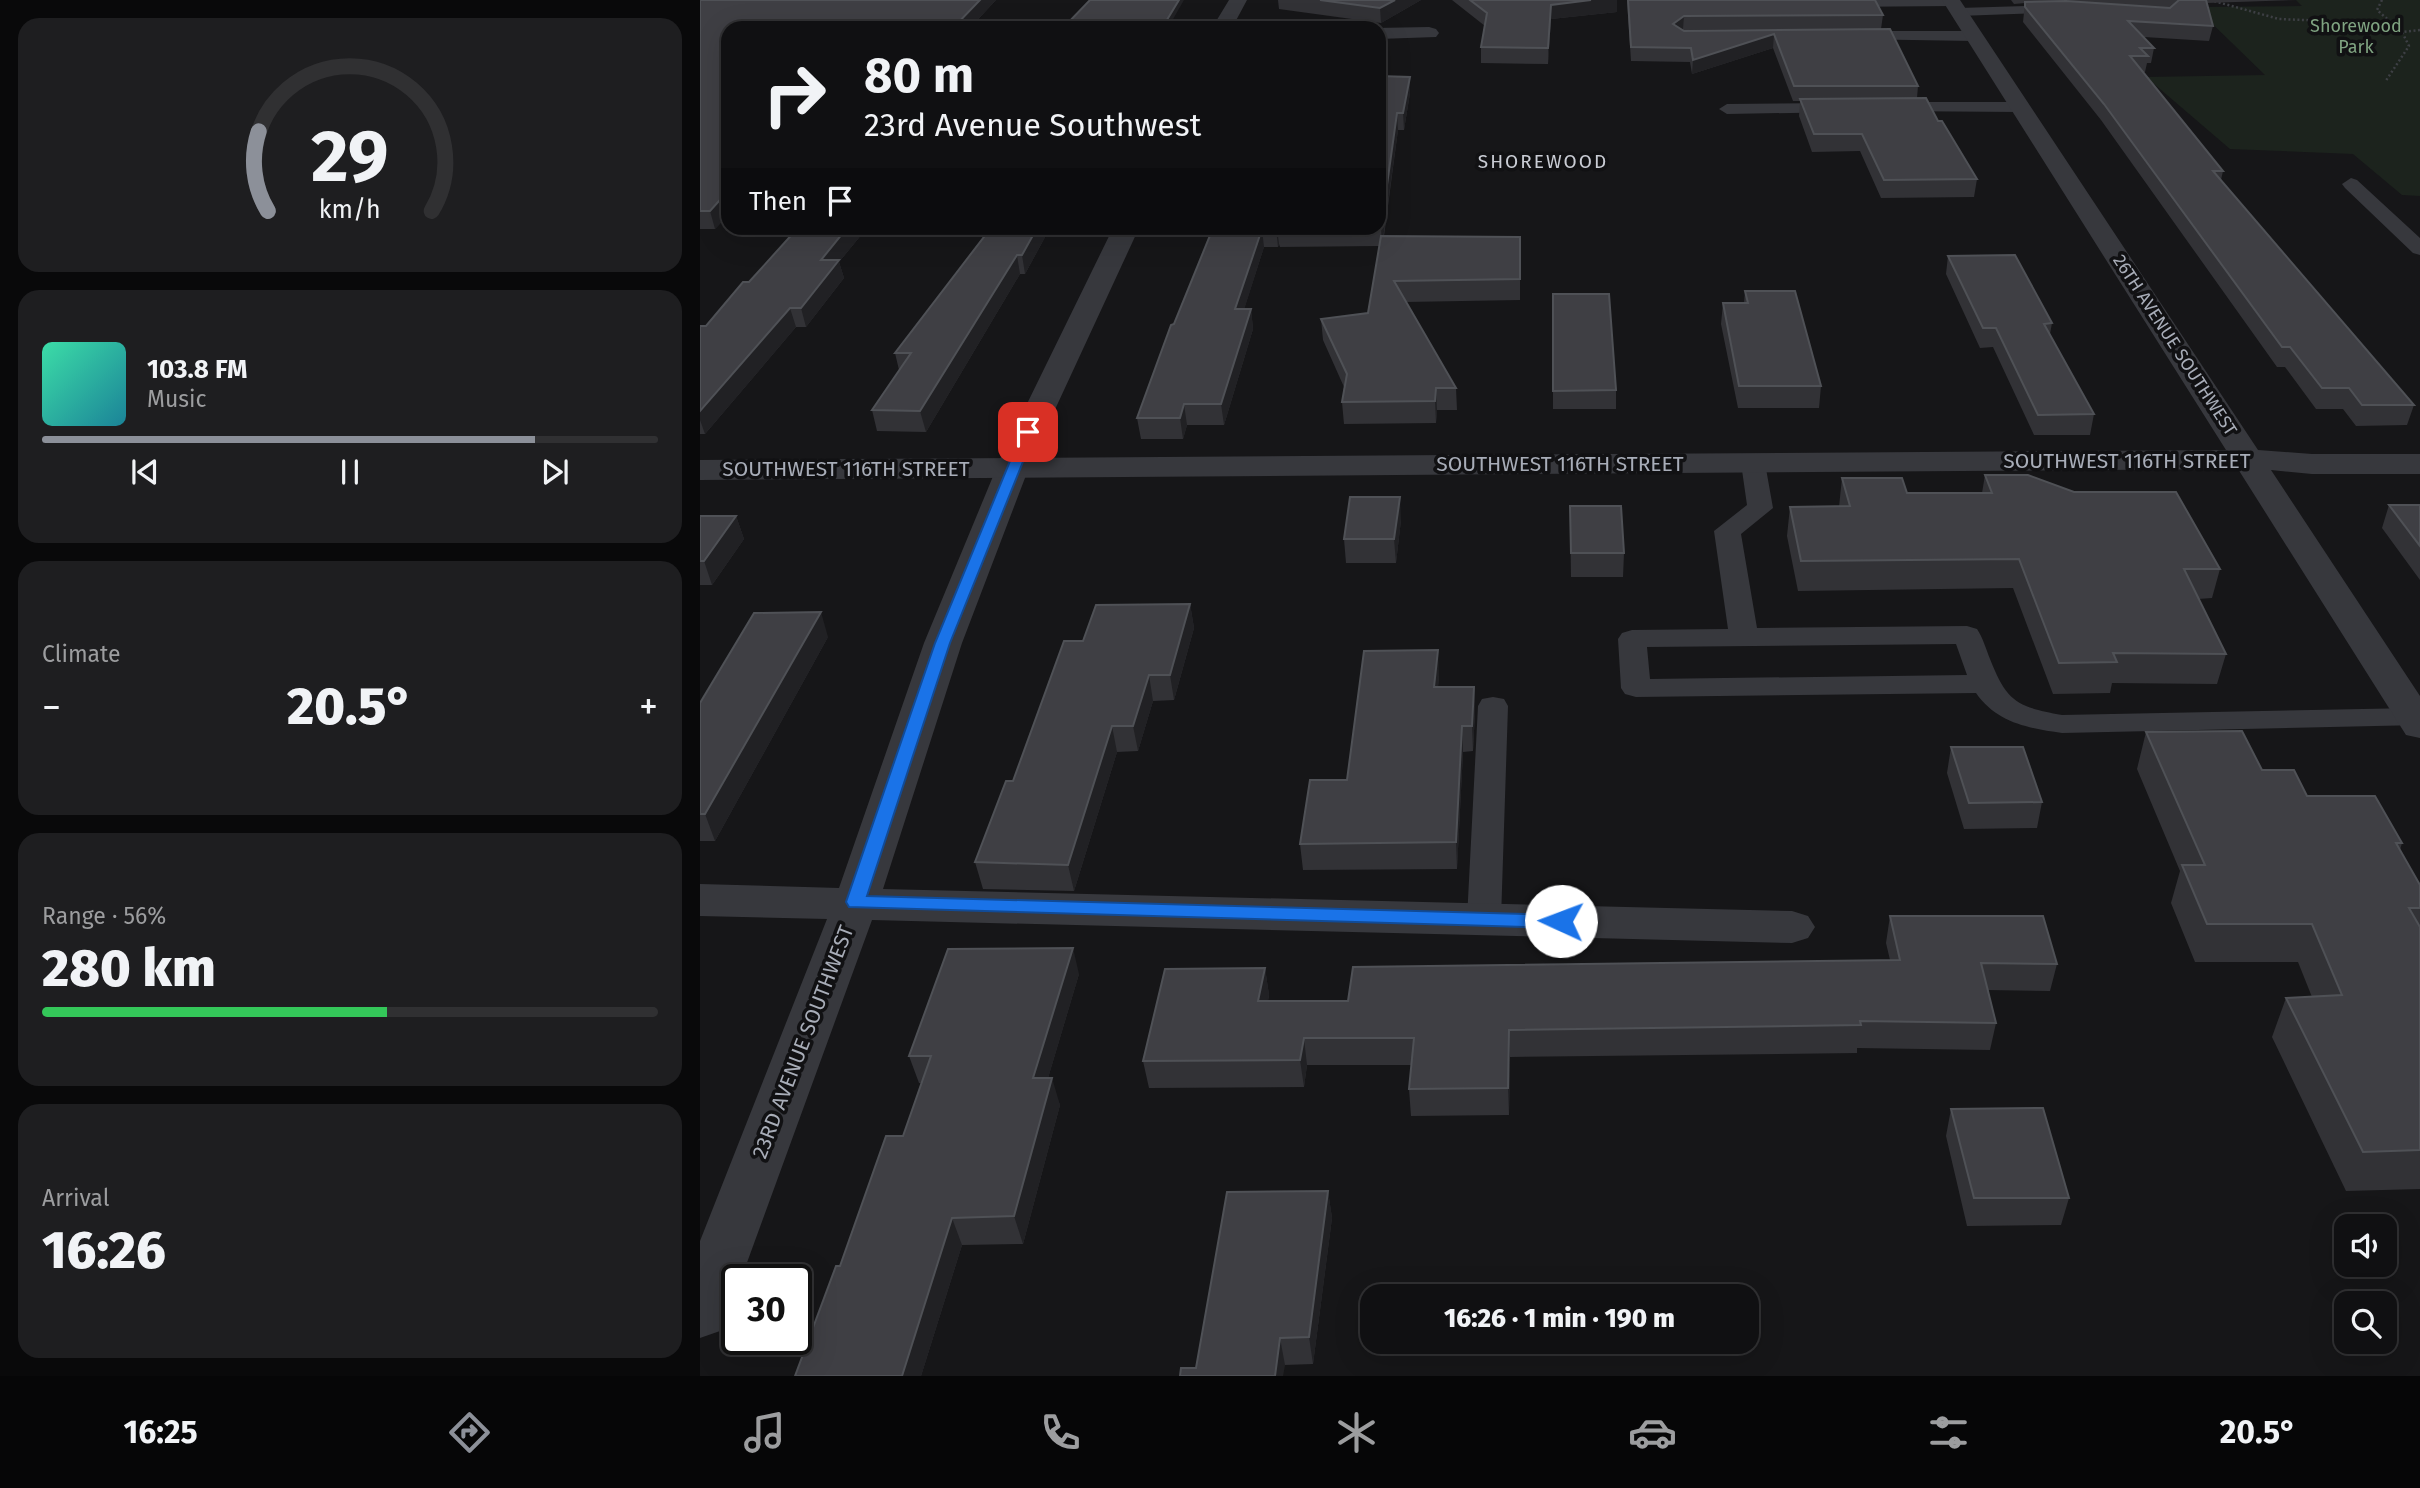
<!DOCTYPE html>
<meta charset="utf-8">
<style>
:root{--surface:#101012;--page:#1e1e20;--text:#f1f3f6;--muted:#9c9d9f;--line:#303032;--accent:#8c9099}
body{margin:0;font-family:"Fira Sans",sans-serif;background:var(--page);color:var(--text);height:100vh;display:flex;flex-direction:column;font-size:26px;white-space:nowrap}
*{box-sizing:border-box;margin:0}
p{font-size:23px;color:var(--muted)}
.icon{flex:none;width:38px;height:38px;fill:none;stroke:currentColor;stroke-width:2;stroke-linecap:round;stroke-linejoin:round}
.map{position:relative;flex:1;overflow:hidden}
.side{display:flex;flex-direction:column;gap:18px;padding:18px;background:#09090a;width:700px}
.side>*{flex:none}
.guide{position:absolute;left:21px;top:21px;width:665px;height:214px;border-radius:21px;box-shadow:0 7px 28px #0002,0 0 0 2px var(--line);background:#101012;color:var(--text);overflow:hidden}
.tools{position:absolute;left:1634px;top:1214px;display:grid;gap:14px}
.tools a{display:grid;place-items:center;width:63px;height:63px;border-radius:14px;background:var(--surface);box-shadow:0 7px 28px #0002,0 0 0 2px var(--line);font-size:35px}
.speed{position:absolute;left:21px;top:1264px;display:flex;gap:14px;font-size:35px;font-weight:700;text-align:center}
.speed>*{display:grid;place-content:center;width:91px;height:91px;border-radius:50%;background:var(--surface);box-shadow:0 7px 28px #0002,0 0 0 2px var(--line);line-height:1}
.speed .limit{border:4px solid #111;border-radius:10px;background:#fff;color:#111}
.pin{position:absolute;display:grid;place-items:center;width:60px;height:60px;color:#fff;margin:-30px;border-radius:14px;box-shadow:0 4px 10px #0006}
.me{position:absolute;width:77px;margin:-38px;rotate:272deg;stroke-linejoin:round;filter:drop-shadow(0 0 5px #0008)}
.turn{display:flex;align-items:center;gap:24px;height:147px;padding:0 28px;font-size:32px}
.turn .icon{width:91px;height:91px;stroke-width:2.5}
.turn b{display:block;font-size:49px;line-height:60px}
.then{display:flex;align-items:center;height:66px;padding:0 28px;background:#0003;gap:14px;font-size:26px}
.big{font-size:52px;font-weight:800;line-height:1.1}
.side .card{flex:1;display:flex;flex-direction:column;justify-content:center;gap:10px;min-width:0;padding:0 24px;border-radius:21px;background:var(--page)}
.side .dial{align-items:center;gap:0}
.dial svg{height:182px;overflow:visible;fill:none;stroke:var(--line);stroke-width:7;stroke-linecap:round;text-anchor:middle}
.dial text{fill:var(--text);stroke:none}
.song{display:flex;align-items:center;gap:21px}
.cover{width:84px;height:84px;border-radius:10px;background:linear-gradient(135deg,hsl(160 70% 55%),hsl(190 70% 35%))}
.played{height:7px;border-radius:4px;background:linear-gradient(90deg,var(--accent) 80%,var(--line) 80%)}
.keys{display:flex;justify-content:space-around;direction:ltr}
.heat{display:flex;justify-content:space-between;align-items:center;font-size:38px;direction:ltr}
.charge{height:10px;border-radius:5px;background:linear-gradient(90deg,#34c759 56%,var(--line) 0)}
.trip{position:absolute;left:660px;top:1284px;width:399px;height:70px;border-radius:21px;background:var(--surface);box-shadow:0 7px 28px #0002,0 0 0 2px var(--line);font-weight:800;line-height:70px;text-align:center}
.menu{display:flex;height:112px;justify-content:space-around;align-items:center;background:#060607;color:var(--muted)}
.menu .icon{width:49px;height:49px}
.menu .current{color:var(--accent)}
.menu b{font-size:32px;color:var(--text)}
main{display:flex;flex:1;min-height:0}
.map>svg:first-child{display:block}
.green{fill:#1c231d}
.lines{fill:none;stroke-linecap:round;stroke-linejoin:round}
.path{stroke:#3d3f44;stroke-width:2.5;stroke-dasharray:2 2.5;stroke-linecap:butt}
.service{fill:#37383d;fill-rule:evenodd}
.minor{fill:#37383d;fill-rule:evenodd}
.tertiary{fill:#37383d;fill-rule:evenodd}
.wall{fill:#323236}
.shaded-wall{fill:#212124}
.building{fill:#3f3f44;stroke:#4f5156;stroke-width:2}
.route{fill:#1a73e8;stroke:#114b97;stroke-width:2}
.labels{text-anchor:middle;stroke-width:7;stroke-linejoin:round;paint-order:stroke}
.far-park-label{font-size:18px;fill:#7fa381;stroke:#111113}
.far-street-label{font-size:18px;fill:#a8adb8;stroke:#111113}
.far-neighbourhood-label{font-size:19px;letter-spacing:2px;fill:#c9ccd4;stroke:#111113}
.street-label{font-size:21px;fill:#a8adb8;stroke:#111113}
</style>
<main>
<section class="side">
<div class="card dial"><svg viewBox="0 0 100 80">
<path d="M14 69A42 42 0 1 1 86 69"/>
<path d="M14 69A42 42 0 0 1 10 34" stroke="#8c9099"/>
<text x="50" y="56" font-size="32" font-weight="700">29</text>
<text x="50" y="72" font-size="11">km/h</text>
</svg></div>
<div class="card">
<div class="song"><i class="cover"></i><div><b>103.8 FM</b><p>Music</p></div></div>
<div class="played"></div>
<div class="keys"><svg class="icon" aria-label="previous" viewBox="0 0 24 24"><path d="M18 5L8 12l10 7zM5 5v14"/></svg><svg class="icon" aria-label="pause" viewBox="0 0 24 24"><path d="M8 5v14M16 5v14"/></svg><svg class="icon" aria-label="next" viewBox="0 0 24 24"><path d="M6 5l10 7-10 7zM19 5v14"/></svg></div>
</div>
<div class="card"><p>Climate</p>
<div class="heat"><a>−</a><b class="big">20.5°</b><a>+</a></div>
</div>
<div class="card"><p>Range · 56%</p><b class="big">280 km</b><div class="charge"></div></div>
<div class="card"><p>Arrival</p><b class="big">16:26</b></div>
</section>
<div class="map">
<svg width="1720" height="1376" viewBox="0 0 1720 1376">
<rect width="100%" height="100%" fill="#161618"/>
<path class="green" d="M1596,0H1720V196L1702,195L1653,154L1530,149L1446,77L1565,75L1495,7L1602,6Z"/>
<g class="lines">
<path class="path" d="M1510,0L1579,19L1629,21L1702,32L1720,30
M1682,0L1677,10L1702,32L1709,46L1685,82"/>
<path class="service" d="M1132,0H1259L1260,2L1253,6L1137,7L1132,6Z
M1363,5L1368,6L1370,9L1368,12L1259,16L1252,12L1259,8Z
M1153,31H1275L1283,36L1275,41L1148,39L1145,36Z
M1191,102H1320L1328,107L1320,112L1185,111L1183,107L1185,103Z
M1138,103L1144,104L1146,108L1144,112L1027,114L1019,109L1027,104Z
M1651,178L1657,180L1720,238V255L1713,253L1645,188L1642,184Z
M1053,456L1062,458L1065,463L1073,508L1041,534L1057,628L1267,626L1277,629C1283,638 1286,649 1290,659C1307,702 1317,707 1362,715L1714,708L1720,709V725L1362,733C1328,728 1297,723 1276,693L936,697L925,694L921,688L918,639L922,633L932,630L1028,629L1014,531L1047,505L1041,463L1044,458ZM1256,644L1267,675L950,679L947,647Z
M793,697L804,699L808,706L801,919L796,928L784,931L772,928L767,919L778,706L782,699Z"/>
<path class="minor" d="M529,0H547L532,28H512Z
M729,27L736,29L739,33L736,37L679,39V28H676Z
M413,228H439L333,457L262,643L183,889L1092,911L1108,916L1115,927L1108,938L1092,943L172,920L41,1279H37C37,1298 28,1314 20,1331L0,1338V1241L127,919L0,916V884L139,888L224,643L301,457Z"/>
<path class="tertiary" d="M1242,0H1260L1558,450L1612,454H1720V474H1612L1571,470L1720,696V738L1706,735L1538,469L0,480V460L1526,450Z"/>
</g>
<path class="wall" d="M0,0H296L270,28H28V215L15,229H0Z
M578,0H721L681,23L579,9Z
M752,0H917V12L851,19L848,64L781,63V47L785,26Z
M927,0H1175L1183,15L1181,29L982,30L984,31L1190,29L1218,86L1217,98L1238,121L1277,179L1274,197L1181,198L1160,151L1112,152L1099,116L1100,101H1093L1073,48L992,74L990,62L931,61Z
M1311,0H1597L1507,3L1513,26L1509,41L1444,37L1454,48L1451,63H1447L1445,72H1443L1523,171L1521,180L1714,405L1707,425L1656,426L1643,409H1616L1585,367H1577L1401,120L1323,22L1325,3L1314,4Z
M679,76L710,93L704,130H698L684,236L820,237V300L705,302L756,388L757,410H737L736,423L644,424L642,402L644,387L623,340L621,319L668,313L679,246L580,247L579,244L578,247H564L544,309H551L553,329L524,425H487L483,439H441L437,418L513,228H679Z
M95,228H167L139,262L144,278L106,327H96L5,434H0V326H6L49,282L96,230Z
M284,228H350L325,274H320L226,432L177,431L172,410L199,370L195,353L284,236L283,230Z
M1248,256L1352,323L1350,334L1394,414L1390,435H1334L1293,347L1280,348L1246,274Z
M1045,291L1121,386L1119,408H1038L1021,324L1023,303H1044Z
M853,294L916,390V409H853Z
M1285,475L1520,569L1512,598L1498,599L1526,654L1517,684L1412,683L1410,693L1353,694L1313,588L1098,591L1087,536L1090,507H1139L1142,478L1207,493H1282Z
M1689,505H1720V580L1682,528Z
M870,506L924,553L923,577H871Z
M0,516H36L44,539L12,585H0Z
M701,520L696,563H646L644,539Z
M490,604L494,628L474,700L453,701L438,751L417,752L374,891L283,889L275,862L313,781L383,641Z
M128,637L15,841H0V703Z
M739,675L738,687H774L775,712L773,751L763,752L757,869L603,870L600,844L647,780Z
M1446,732L1562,770L1607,796L1702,843L1700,850L1720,885V1189L1646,1191L1572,1037L1586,998L1612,997L1598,962H1495L1471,903L1480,871L1437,769Z
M1251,747L1342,802L1337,828L1264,829L1247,773Z
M1190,916L1357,964L1350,991L1287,990L1296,1023L1290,1050L1157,1048V1053L810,1057L809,1115L711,1116L709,1089L712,1065H607L604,1087L449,1088L443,1061L565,968L569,995L568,1001H648L1190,960L1186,943Z
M379,974L348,1078L360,1105L323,1244L262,1245L221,1376H95L140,1266L203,1136L221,1083H219L209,1056Z
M1251,1109L1369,1198L1361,1225L1267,1226L1246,1136Z
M628,1191L632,1218L613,1364L496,1368Z"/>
<path class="shaded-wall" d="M280,0H296L270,28H253Z
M479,0H484L468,28H462Z
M695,0H721L681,23L680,8Z
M891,0H917V12L851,19L848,64V48L851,5Z
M984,16L983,29L973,38V24Z
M1074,34L1073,48L992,74L993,60Z
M710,77V93L704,130L703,113Z
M697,113L698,130L682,246L681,228Z
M28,191V215L15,229L10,211Z
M147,228H167L139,262L144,278L106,327L101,308L121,260Z
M337,228H350L325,274L322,255Z
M576,228H577L579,244L578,247Z
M290,229L287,248L283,230Z
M562,229L564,247L538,329L535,309Z
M317,255L320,274L226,432L220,411Z
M90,308L96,327L5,434L0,420V411Z
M551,309L553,329L524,425L521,404Z
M736,388L737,410L736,423L735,401Z
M484,404L487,425L483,439L480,418Z
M700,497L701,520L696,563L694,539Z
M36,516L44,539L12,585L4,561Z
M490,604L494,628L474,700L470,675Z
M121,612L128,637L15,841L5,814Z
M738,650L739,675L736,712L734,687Z
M449,675L453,701L438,751L433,726Z
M774,687L775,712L773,751L772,726Z
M412,726L417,752L374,891L368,865Z
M762,726L763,752L757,869L756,842Z
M373,948L379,974L340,1105L333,1078Z
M565,968L569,995L562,1028L558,1001Z
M809,1030L810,1057L809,1115L808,1088Z
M604,1038L607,1065L604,1087L600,1060Z
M352,1078L360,1105L323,1244L314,1216Z
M628,1191L632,1218L613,1364L609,1337Z
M252,1218L262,1245L221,1376H202Z
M580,1338L585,1365L583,1376H575Z"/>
<path class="building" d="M0,0H280L253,28H28V191L10,211H0Z
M390,0H479L462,28H363Z
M620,0H695L680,8Z
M770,0H891L851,5L848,48L781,47L787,13Z
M928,0H1175L1183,15L984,16L973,24L984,31L1190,29L1218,86H1094L1074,34L993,60L991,48L931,47Z
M1479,0H1506L1513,26L1428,21L1454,48H1440L1448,56H1430L1523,171H1513L1714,405H1662L1649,388H1622L1590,347H1582L1404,104L1325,7V2L1366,1L1470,8Z
M679,76L710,77L703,113H697L681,228H578H679Z
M1226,98L1238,121H1242L1277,179L1184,180L1162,134H1114L1100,99Z
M95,228H147L121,260H139L101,308H90L0,411V326H6L43,282H49L96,230Z
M284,228H337L322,255H317L220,411L172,410L211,353H195L290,229L283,230Z
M513,228H576V229H562L535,309H551L521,404H484L480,418H437L471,325L474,324Z
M681,236L820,237V279L694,281L756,388H736L735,401L642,402L647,374L621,319L668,313Z
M1315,255L1352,323L1344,324L1394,414L1338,415L1296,328H1283L1248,256Z
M1045,291H1095L1121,386H1039L1023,303H1048Z
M853,294H909L916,390L853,391Z
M1285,475H1328L1374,492H1476L1520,569H1484L1526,654L1413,653L1417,662L1359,663L1319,559L1101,561L1090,507L1150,506L1142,478H1202L1207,493H1292Z
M650,497H700L694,539H644Z
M1689,505H1720V546Z
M870,506H921L924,553H871Z
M0,516H36L4,561H0Z
M490,604L470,675H449L433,726H412L368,865L275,862L306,781H313L364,641H383L396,605Z
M121,612L5,814H0V703L54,613Z
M738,650L734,687H774L772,726H762L756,842L600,844L610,780H647L664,651Z
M1542,731L1562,770H1594L1607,796H1675L1702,843H1696L1720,885V908H1709L1720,927V1150L1663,1152L1586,998L1642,995L1612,924H1507L1482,865H1505L1446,732Z
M1251,747H1323L1342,802L1269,803Z
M1190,916H1343L1357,964L1281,963L1296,1023L1160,1021L1161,1025L809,1030L808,1088L709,1089L714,1038H604L600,1060L443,1061L465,969L565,968L558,1001H648L653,967L1200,960Z
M373,948L333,1078H352L314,1216L252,1218L202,1376H95L136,1266H140L186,1136H203L231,1056H209L248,949Z
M1343,1108L1369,1198H1274L1251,1109Z
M628,1191L609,1337L580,1338L575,1376H480L481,1368H496L527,1192Z"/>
<path class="route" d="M328,429L335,432L250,643L167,896L861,915L868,917L871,921L868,926L861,928L149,907L146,902L235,643L322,432Z"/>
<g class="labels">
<g class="far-park-label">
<text x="1656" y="32">Shorewood<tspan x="1656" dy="21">Park</tspan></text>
</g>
<g class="far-street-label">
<text transform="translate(1475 345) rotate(57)" y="6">26TH AVENUE SOUTHWEST</text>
</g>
<g class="far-neighbourhood-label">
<text x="843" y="168">SHOREWOOD</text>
</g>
<g class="street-label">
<text x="1427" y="468">SOUTHWEST 116TH STREET</text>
<text x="860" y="471">SOUTHWEST 116TH STREET</text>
<text x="146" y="476">SOUTHWEST 116TH STREET</text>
<text transform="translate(103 1042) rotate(-69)" y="7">23RD AVENUE SOUTHWEST</text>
</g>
</g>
</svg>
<div class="tools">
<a><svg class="icon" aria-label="sound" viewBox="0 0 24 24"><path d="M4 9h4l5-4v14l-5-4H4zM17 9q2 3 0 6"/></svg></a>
<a><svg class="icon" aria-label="search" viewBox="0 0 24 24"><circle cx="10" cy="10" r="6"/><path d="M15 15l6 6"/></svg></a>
</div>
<div class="speed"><div class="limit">30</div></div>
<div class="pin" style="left:328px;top:432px;background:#d93025"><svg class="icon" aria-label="arrive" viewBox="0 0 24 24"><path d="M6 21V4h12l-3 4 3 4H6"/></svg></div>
<svg class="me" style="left:861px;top:921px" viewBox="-20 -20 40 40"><circle r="19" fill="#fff"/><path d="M0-13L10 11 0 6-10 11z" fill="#1a73e8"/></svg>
<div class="trip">16:26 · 1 min · 190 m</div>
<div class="guide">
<div class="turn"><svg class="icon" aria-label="right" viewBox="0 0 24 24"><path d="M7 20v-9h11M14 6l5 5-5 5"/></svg><div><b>80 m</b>23rd Avenue Southwest</div></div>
<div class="then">Then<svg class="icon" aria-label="arrive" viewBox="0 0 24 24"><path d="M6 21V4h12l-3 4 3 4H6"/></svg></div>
</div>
</div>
</main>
<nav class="menu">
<b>16:25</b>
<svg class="icon current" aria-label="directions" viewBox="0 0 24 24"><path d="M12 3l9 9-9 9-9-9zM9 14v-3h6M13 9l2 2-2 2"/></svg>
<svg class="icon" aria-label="music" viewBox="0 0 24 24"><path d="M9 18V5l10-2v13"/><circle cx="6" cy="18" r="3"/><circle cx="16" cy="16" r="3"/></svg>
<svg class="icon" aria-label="phone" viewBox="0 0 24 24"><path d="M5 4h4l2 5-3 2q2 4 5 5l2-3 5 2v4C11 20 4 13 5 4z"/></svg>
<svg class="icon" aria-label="climate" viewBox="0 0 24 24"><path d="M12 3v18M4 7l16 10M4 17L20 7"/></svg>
<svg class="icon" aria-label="car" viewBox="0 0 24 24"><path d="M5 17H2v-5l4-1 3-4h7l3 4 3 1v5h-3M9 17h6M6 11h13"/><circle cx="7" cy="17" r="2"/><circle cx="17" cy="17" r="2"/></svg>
<svg class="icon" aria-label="filters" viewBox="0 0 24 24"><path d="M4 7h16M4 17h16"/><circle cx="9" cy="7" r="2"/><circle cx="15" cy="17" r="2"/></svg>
<b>20.5°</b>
</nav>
